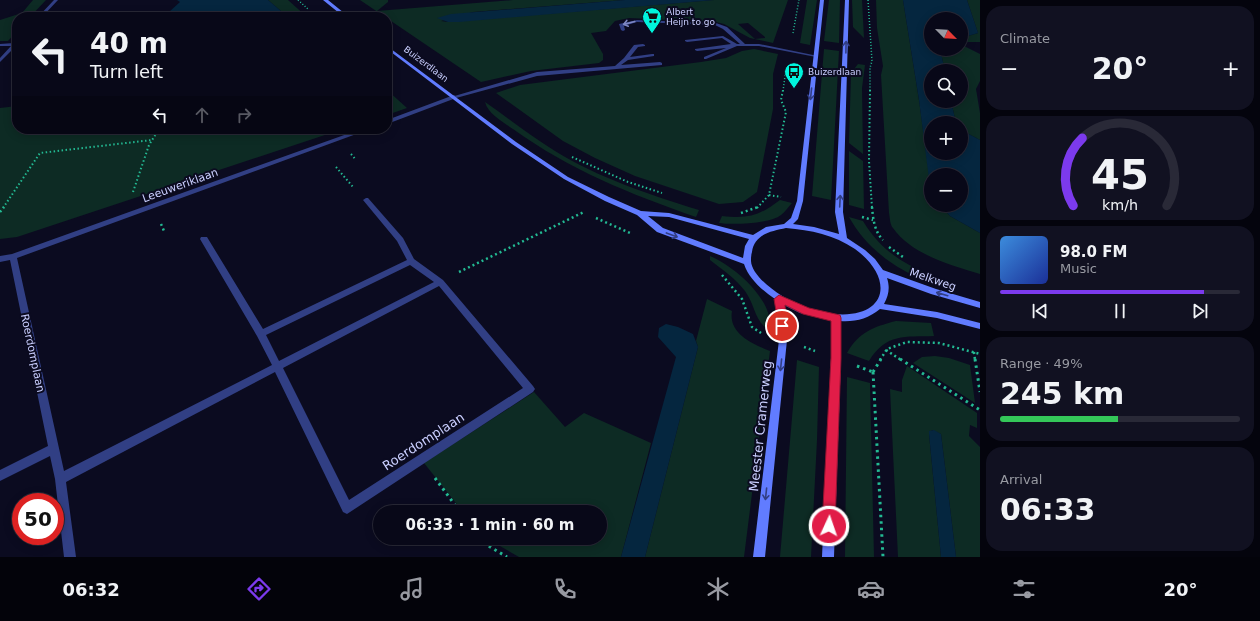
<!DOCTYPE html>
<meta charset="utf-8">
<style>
:root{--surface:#080818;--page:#111121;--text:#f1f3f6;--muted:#989aa2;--line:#292937;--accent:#7c3aed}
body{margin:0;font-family:"DejaVu Sans",sans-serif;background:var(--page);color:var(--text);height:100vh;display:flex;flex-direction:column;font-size:15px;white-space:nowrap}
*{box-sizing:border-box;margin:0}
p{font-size:13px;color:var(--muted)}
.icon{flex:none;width:22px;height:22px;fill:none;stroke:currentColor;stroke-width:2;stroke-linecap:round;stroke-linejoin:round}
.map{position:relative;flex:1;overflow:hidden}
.side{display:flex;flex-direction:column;gap:6px;padding:6px;background:#04040d;width:280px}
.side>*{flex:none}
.top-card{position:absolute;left:12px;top:12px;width:380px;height:122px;border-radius:16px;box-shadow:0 2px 10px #0003,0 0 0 1px var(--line);background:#080818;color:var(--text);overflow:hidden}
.needle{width:26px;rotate:114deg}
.tools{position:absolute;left:924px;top:12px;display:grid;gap:8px}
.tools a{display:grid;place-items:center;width:44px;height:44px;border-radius:50%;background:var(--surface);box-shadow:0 2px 10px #0003,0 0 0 1px var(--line);font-size:20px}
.speed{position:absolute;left:12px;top:493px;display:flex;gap:8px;font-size:20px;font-weight:700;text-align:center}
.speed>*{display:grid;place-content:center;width:52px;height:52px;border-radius:50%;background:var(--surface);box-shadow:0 2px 10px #0003,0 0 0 1px var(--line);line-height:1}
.speed .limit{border:6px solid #d22;background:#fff;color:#111}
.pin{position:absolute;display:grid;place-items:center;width:34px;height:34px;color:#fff;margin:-17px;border:2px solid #fff;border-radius:50%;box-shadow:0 1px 4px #0007}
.me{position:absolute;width:44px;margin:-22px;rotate:3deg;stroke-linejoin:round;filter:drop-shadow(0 0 3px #0008)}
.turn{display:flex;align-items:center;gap:14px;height:84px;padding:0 12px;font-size:18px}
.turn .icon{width:52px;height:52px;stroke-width:2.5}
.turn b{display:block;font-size:28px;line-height:34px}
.lanes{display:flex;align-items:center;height:38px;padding:0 12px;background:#0003;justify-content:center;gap:20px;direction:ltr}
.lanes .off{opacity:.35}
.big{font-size:30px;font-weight:600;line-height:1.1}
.side .tile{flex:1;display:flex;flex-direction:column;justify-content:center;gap:6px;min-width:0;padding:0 14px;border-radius:16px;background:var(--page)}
.side .dial{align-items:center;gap:0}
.dial svg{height:104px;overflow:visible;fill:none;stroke:var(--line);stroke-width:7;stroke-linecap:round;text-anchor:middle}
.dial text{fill:var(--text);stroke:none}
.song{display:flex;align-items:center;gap:12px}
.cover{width:48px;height:48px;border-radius:6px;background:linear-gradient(135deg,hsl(210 70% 55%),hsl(230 70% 35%))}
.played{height:4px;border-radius:2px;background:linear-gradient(90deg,var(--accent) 85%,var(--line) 85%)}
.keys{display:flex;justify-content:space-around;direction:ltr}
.heat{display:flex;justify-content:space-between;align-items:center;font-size:22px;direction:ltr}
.charge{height:6px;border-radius:3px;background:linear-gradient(90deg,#34c759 49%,var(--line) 0)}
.trip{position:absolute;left:373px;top:505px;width:234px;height:40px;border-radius:20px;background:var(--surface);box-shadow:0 2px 10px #0003,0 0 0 1px var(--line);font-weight:600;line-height:40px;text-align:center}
.tabs{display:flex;height:64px;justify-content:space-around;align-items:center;background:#03030a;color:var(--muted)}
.tabs .icon{width:28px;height:28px}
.tabs .selected{color:var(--accent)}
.tabs b{font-size:18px;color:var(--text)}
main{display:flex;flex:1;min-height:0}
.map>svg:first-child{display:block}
.green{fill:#0d2b24;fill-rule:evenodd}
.water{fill:#05263f}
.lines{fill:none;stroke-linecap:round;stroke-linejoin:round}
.path-far3{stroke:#23ba93;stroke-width:1.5;stroke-dasharray:1 2;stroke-linecap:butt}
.path-far2{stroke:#23ba93;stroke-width:2;stroke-dasharray:1.5 2.5;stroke-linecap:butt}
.path-far1{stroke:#23ba93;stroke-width:2.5;stroke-dasharray:2 3;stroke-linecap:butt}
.path{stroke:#23ba93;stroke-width:3;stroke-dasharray:2.5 4;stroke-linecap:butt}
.lane{fill:#313f84;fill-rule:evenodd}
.street{fill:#313f84;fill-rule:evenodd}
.secondary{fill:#617cff;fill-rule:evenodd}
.oneway{stroke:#7e87c2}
.oneway2{stroke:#323e84}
.route{fill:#e11d48;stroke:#92132f}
.labels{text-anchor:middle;stroke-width:4;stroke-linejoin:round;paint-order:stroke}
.far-poi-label{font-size:9px;fill:#cacfff;stroke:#0b0b20;text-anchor:start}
.far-street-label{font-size:9px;fill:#cacfff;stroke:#0b0b20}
.street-label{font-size:11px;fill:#cacfff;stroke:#0b0b20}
.near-street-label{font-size:13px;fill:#cacfff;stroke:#0b0b20}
</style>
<main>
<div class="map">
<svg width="980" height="557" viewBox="0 0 980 557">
<rect width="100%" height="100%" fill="#0b0b20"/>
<path class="green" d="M33,0H46L30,17H17V31L8,41H0V20L22,13Z
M268,0H288L307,17H288Z
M360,0H388V2L377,11L513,0H625L473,12L441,21L448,22L714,0H788L773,43L750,38L724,24L716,22L629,18L615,21L606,31L591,33L603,54V60L599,63L531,71L481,82ZM748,23L765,37V38L755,39L738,24Z
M807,0H817L810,45L800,43Z
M829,0H840L839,43L824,41Z
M852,0H862L864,38L853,27Z
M876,0H903L919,100L931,189V205H940L950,216L980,233V274C951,265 912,255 893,228C890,225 890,218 889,213L881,75L883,66L877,28Z
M967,0H980V42H967L964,46L980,54V81L976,89L980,113V140L961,130V123H956L951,101H961V71H945L940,49H961V38L978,33Z
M754,49L778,54L773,74V109L757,192L743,202L719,204L635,176L595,158L563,141L496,93L520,85L701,62L726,58L742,51Z
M824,49L839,51L831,200L812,196Z
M858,64L865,65L862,88L863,154L849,143L851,73Z
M387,90L407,108L387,115Z
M485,102C508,118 531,136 555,151C599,178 650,195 699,210L696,217C630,194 570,170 513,129C503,122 488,114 485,102Z
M17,106V129H343L17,237L0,239V108Z
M849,151L863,161L864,209L849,205Z
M780,200L792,203C788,207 785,212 781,215C770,224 732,225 719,223L722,216C748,219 759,216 780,200Z
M849,217L863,221C879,248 900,262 928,274L929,282C896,270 866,248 849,217Z
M710,256C734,266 773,299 770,328H766C755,320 754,303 745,291C736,279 723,270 710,260Z
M707,299L732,311C728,333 752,344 770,351L744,557H645L698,347L696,341Z
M896,321L931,323L934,336C905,337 886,333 869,361L847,353C859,332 873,327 896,321Z
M935,356L949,358L970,365L975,403L913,363L922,357Z
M797,360L819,367L817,440L811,557H780Z
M907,366L977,413V428L970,425L969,436L980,447V557H956L941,434L932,430L929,434L941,557H898L890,389L902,392V380Z
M847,377L870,383L874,557H845Z
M534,392L565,427L584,413L651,443L621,557H519L486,538H600V512H463L424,463Z"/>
<path class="water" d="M177,0H268L288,17H166L169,12L180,2Z
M625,0H714L459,22H448L437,18L451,14Z
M903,0H967L978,33L961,38V19H931V49H940L945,71H931V101H951L956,123H931V153H961V130L980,140V233L950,216L940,205H961V175H931V189L930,187L919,100Z
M666,324L678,327L693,334L698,347L645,557H621L676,357L658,337L659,328Z
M934,430L941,434L956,557H941L929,434V431Z"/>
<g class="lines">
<path class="path-far3" d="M298,0L308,9
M868,0L872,61L870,68V91
M793,33L799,0
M783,91L786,69"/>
<path class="path-far2" d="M870,90L869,161L872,208
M351,154L356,160
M572,157L628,182L662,193
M336,167L353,187
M133,192L149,145L159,129
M769,195L781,197
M3,208L40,153L152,140
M757,208L769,195L786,112L781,100L783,90"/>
<path class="path-far1" d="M872,207C873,218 874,231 883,240
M0,212L4,207
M741,213L758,207
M862,217L873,220
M596,218L630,233
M161,224L164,231
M889,247L903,257
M459,272L584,212
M722,275L742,299L752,327L761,333
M804,347L815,351
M886,350L901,360
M974,352L975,360
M880,360L887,349L907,342L939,343L980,354"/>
<path class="path" d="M900,359L980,410
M975,359L980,392
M857,366L873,372
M873,372L883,557
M873,372L881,359
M435,478L460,512
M479,538L482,542L507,557"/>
<path class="lane" d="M637,20L716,23L727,27L745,44H759L818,56L816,57L759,46H737L706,59H704V57L726,48L697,51L695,50V49L731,44L722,38L687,42L685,41V40L723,36L737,44H740L723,29L715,25L637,22L624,26L625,30L623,31L621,30L619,24Z
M643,44L645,45V46L638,47L630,57L652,54H654V56L628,60L621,65L660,62L662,63V65L537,76L456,98L451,97L537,72L615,66L624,58L634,45Z"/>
<path class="street" d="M54,0H58L42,17H38Z
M15,41H17V45L0,62V58L11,46H0V44L14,43Z
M454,95L457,97L456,98L387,124V120Z
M361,129H370L17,258L64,471L272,365L257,336L200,239L201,237H207L263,329L407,260L397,241L363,200L366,198H368L403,238L414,259L443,280L533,386L535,389L533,392L347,514L343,512L275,372L66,482L76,557H64L55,479L50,456L0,481V470L48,446L10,260L0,262V256L12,254ZM410,265L434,282L279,361L266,335ZM439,286L523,388L349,500L283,368Z"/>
<path class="secondary" d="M323,0H328L349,17H344Z
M820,0H824L803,201L798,219L793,224L814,227L839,234L835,212L845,0H849L843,212L847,238L865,250L875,259L883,270L936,289L980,302V308L931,294L887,278C890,287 889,295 884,304L937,312L980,323V329L937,318L880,309C868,319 855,322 840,321L841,358L834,557H822L831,358L832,320L800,313L784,305L787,340L765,557H753L779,340L775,299C762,290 749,279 744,264L657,232L637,215L605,201L564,179L512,144L387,49V46L516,142L568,177L609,197L641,211L669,213L753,235L766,227L784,224L791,218L797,201ZM648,216L669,217L749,239L745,246L743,258L663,228ZM786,228C811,230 834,235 855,249C895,278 888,319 834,314C823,313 812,310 801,306C786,300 752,279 751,261C751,258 751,255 752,252C754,234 772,231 786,228Z"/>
</g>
<defs><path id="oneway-shaft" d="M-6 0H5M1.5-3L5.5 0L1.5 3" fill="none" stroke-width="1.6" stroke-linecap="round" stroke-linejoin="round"/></defs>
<use class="oneway" href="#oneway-shaft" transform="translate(629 23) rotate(166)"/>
<g class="oneway2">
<use href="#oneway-shaft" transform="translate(846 47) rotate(-89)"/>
<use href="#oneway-shaft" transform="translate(811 94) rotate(96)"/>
<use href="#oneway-shaft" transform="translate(840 201) rotate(-87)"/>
<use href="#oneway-shaft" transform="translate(672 235) rotate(20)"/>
<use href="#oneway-shaft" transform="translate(942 294) rotate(-164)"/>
<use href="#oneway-shaft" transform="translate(781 365) rotate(96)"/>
<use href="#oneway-shaft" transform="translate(766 494) rotate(96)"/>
</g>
<path class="route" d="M779,295L809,308L840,315L841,318V358L835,526L833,531L829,533L824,531L822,526L831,358V321L803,314L785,305L787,326L782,330L779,329L774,299Z"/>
<defs>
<g id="supermarket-pin" transform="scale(1)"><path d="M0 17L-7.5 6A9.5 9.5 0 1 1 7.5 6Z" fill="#00f5dd" stroke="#0b0b20"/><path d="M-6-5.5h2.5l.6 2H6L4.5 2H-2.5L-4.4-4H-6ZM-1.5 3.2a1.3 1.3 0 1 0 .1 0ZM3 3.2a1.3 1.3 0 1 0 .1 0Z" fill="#111"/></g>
<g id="bus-pin" transform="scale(1)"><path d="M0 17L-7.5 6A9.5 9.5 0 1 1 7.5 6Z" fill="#00f5dd" stroke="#0b0b20"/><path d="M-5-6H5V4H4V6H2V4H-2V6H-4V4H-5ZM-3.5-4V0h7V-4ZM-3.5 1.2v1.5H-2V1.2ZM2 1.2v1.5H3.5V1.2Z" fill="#111"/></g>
</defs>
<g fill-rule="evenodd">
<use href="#supermarket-pin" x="652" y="17"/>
<use href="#bus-pin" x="794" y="72"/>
</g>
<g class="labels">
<g class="far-poi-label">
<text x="666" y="15">Albert<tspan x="666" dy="10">Heijn to go</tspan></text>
<text x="808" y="75">Buizerdlaan</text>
</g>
<g class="far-street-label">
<text transform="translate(426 64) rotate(37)" y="3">Buizerdlaan</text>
</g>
<g class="street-label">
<text transform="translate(180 185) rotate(-20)" y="4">Leeuweriklaan</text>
<text transform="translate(933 279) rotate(19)" y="4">Melkweg</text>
<text transform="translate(33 353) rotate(78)" y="4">Roerdomplaan</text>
</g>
<g class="near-street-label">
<text transform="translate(760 426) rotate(-84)" y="5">Meester Cramerweg</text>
<text transform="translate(423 441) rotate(-33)" y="5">Roerdomplaan</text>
</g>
</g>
</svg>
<div class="tools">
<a><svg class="needle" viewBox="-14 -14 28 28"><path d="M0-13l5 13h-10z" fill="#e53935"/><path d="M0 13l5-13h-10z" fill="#989aa2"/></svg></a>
<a><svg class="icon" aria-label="search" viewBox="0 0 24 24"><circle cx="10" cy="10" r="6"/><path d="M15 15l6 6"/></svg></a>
<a>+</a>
<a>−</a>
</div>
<div class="speed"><div class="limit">50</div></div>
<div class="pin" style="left:782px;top:326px;background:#d93025"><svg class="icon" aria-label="arrive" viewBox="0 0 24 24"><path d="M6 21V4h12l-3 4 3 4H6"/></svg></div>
<svg class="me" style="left:829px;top:526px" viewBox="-20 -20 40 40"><circle r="17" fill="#e11d48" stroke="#fff" stroke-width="3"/><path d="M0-11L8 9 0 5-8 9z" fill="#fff"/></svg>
<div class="trip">06:33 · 1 min · 60 m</div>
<div class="top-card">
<div class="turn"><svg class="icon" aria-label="left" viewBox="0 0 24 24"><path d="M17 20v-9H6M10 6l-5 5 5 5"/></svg><div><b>40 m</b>Turn left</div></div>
<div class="lanes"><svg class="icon" aria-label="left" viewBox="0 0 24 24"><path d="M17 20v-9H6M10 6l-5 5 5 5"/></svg><svg class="icon off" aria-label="ahead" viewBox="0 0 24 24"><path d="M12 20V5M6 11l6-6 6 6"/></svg><svg class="icon off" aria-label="right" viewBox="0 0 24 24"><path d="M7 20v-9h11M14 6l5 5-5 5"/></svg></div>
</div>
</div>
<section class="side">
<div class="tile"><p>Climate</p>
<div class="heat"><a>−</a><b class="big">20°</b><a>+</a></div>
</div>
<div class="tile dial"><svg viewBox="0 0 100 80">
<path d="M14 69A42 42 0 1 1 86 69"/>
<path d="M14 69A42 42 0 0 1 21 17" stroke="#7c3aed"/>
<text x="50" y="56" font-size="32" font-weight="700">45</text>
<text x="50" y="72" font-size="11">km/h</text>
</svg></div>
<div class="tile">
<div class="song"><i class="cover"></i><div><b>98.0 FM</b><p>Music</p></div></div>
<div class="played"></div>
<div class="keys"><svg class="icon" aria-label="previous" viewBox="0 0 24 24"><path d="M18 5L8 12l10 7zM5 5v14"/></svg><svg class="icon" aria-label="pause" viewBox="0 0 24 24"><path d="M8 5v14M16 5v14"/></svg><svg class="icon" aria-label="next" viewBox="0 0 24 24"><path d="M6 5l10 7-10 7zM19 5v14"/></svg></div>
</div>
<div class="tile"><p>Range · 49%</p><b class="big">245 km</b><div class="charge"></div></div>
<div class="tile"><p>Arrival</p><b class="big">06:33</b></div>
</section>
</main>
<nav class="tabs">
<b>06:32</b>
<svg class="icon selected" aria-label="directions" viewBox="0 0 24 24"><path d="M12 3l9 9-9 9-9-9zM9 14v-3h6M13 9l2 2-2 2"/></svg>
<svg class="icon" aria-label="music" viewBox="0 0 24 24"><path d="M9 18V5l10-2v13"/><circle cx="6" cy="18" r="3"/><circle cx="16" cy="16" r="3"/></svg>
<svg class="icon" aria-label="phone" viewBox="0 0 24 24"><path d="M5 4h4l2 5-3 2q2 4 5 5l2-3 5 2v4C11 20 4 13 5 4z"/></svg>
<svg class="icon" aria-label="climate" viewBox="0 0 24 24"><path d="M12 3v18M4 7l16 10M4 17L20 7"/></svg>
<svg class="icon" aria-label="car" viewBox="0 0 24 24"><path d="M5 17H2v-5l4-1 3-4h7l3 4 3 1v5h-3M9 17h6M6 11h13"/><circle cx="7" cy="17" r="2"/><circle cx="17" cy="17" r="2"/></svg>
<svg class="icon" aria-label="filters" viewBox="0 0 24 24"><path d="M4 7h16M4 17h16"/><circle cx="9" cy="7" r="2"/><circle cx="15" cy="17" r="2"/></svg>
<b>20°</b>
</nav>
